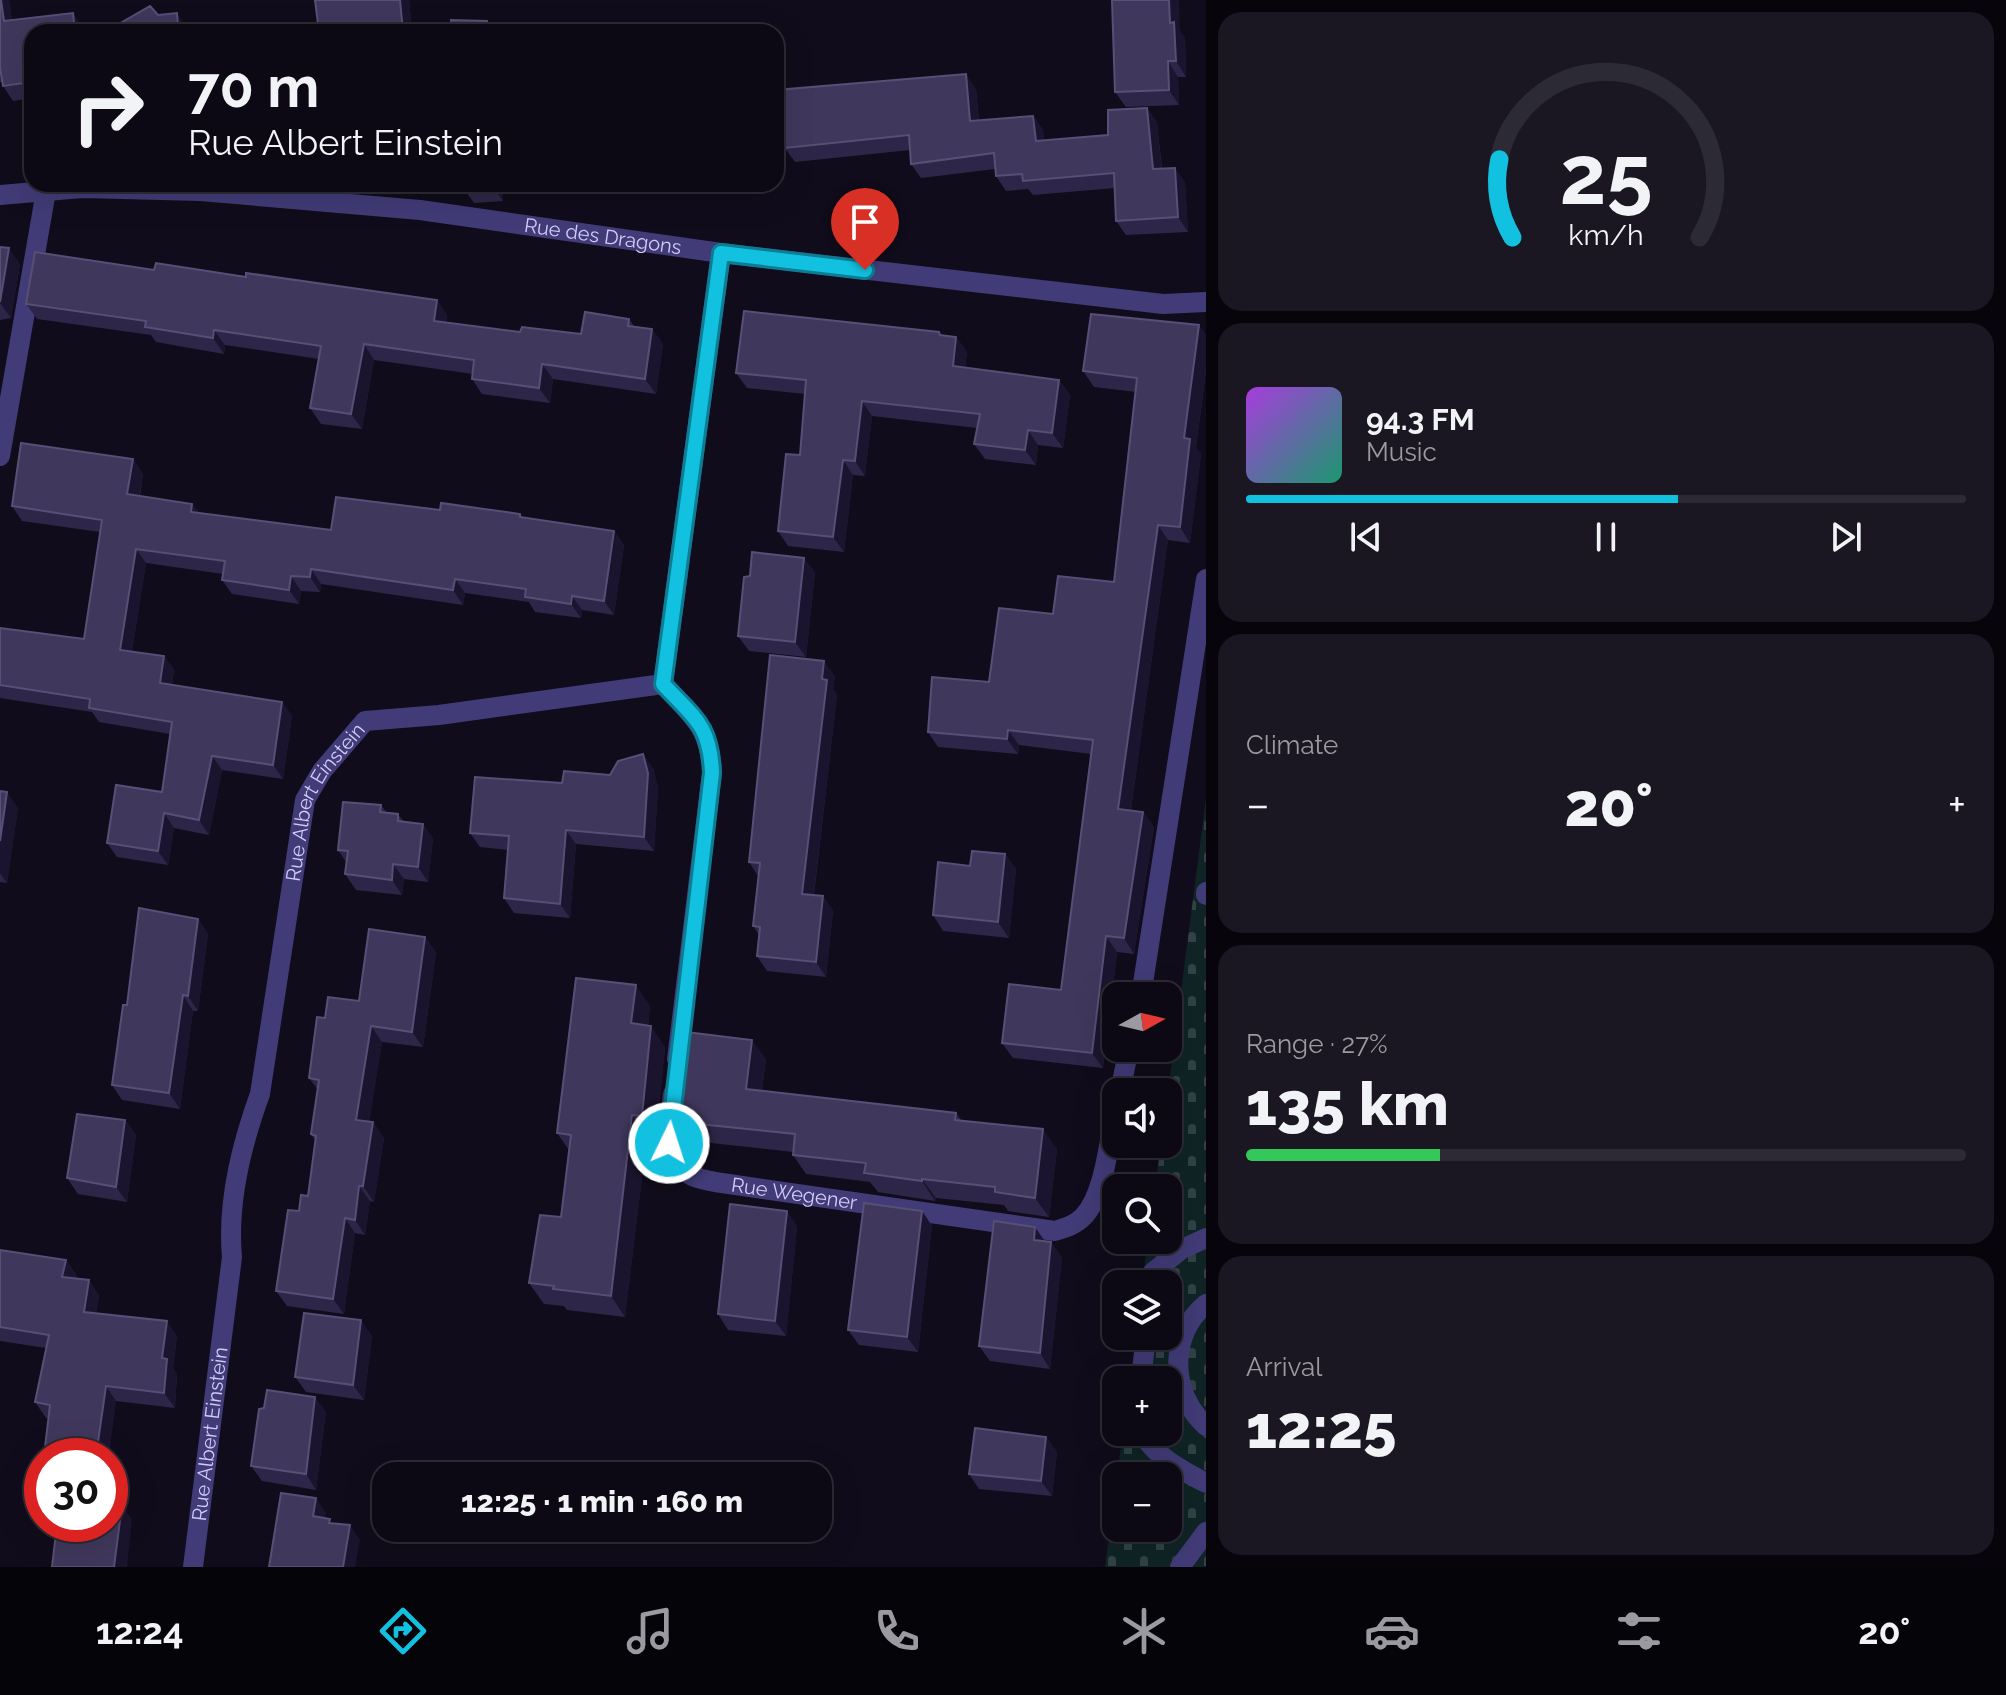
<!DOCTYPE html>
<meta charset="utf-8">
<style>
:root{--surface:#0c0914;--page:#1a1722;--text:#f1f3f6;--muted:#9a9aa0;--line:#2c2a34;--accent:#12c0e0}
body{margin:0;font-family:Raleway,sans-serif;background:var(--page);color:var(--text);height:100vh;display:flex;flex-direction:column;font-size:30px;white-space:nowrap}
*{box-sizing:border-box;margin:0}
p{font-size:26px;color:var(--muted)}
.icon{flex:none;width:44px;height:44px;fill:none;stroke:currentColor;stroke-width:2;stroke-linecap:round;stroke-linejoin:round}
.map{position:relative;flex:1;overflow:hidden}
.sheet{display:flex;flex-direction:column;gap:12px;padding:12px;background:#07050b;width:800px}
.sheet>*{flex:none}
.banner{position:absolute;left:24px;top:24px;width:760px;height:168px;border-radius:24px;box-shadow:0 8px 32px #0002,0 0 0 2px var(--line);background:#0c0914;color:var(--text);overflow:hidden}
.needle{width:52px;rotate:82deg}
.fabs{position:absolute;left:1102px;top:982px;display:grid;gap:16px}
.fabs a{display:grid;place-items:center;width:80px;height:80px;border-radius:16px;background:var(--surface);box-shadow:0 8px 32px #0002,0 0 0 2px var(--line);font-size:40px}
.speed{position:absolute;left:24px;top:1438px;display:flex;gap:16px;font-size:40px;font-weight:700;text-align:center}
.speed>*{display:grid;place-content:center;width:104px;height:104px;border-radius:50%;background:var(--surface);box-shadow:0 8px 32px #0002,0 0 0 2px var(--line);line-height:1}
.speed .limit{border:12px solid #d22;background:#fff;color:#111}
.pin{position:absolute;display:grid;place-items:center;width:68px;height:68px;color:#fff;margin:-82px -34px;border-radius:50% 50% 50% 0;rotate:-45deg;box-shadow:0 0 8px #0007}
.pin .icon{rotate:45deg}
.me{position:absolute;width:88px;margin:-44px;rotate:4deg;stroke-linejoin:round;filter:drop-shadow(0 0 6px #0008)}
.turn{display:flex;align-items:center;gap:28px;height:168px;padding:0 32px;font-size:36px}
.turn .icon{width:104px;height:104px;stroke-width:2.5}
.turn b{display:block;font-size:56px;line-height:68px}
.big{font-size:60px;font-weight:800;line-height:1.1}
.sheet .tile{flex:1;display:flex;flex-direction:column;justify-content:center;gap:12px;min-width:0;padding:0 28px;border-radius:24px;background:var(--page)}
.sheet .dial{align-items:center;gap:0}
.dial svg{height:208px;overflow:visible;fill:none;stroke:var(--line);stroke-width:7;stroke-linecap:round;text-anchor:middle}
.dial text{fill:var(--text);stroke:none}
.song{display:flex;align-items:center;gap:24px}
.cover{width:96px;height:96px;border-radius:12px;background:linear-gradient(135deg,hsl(280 70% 55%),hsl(160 70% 35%))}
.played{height:8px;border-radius:4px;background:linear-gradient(90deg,var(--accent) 60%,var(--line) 60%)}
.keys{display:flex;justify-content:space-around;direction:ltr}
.heat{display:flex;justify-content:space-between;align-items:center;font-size:44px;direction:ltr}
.charge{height:12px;border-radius:6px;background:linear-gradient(90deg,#34c759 27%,var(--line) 0)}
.trip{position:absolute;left:372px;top:1462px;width:460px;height:80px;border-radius:24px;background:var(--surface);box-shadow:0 8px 32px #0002,0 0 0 2px var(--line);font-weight:800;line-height:80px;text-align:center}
.dock{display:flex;height:128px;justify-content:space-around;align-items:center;background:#050408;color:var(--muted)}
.dock .icon{width:56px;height:56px}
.dock .active{color:var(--accent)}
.dock b{font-size:36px;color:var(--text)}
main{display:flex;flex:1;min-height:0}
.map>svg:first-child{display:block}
.cemetery{fill:url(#cemetery-stones)}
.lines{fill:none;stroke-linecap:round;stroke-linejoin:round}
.minor{stroke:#413b77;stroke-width:20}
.wall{fill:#2e2648}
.shaded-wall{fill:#1b142e}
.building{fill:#40385c;stroke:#574f75;stroke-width:2}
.route-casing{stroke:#0c7d92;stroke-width:20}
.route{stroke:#12c0e0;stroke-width:14}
.labels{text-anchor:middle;stroke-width:8;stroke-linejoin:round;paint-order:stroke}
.street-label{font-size:20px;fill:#d3cbfb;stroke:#100c1b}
</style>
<main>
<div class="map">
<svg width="1206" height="1567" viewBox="0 0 1206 1567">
<defs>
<pattern id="cemetery-stones" width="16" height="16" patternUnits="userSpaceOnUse" patternTransform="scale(2)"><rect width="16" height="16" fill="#102425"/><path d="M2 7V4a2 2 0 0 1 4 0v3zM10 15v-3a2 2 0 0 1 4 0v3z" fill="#324246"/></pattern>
</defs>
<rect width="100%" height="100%" fill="#100c1b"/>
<path class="cemetery" d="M1206,799V1567H1105L1116,1486V1528H1168V1476H1117L1123,1432H1168V1380H1130L1136,1336H1168V1284H1142L1148,1240H1168V1188H1155L1161,1144H1168V1092Z"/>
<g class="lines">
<g class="minor">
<path id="s1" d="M0,195L82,188L200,191L420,210L721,253L1163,304L1206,302"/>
<path d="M0,456L46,191"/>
<path d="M663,684C693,717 710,726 712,773L677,1059"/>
<path d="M1206,892V895"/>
<path d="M1141,996L1206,579"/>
<path d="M1120,1092L1129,1048"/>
<path id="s2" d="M673,1094C670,1122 662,1156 689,1174C696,1179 707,1180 715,1182L1055,1231C1065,1228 1075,1225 1083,1217C1105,1195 1109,1139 1116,1108"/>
<path d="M1151,1284L1153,1272L1182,1249L1206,1238"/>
<path d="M1206,1304C1168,1335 1170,1394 1206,1426"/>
<path d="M1141,1380L1146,1336"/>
<path d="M1141,1432C1156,1457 1181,1470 1206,1483"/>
<path id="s3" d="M193,1567L232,1257C227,1202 241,1146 260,1094L305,800L322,771L365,721L439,715L663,684L721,253"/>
<path d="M1180,1567L1206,1532"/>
</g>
</g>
<path class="wall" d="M0,0H9L12,20L83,27L84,32H32V98L13,101L3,86V82H0Z
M315,0H409L412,32H319Z
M1180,31L1185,38L1186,77H1178L1179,105L1126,107L1115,92Z
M976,89L979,120L1033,116L1043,130L1044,140L1108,135L1147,108L1157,123L1162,168L1185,182L1188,232L1126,235L1116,221L1115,188L1033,195L1028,189L1006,191L996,176L995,169L921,178L911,164L910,150L795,162L787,151L776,152V90Z
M503,184V201L474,203L464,189Z
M0,247L20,264L11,318L0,320Z
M154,270L246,277L437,300L447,315L446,323L520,332L581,334L629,319L634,326L652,329L663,344L656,394L553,379L550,403L482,394L472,379L473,374L374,360L362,429L321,424L310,408L319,359L225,345L224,354L156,342L151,335L37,319L26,304Z
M939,332L942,336L956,337L967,352L965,368L1059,380L1070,395L1063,448L1038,445L1036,465L985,459L974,444L977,428L872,416L865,476L853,475L844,552L788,546L778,531L800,455L805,394L747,388L736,373Z
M1206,334V371L1196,447L1201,454L1190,543L1168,540L1131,810L1143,812L1154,827L1134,954L1117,952L1103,1068L1013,1058L1002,1043L1061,990L1091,754L1019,745L1018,754L938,747L928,732L989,682L1053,614L1114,582L1136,392L1094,387L1083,371Z
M133,459L143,474L140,496L192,504L199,513L331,530L440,510L520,514L523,518L614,531L624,545L614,615L582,610L581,618L535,612L529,602L465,593L463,605L321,584L320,592L301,591L299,604L232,594L222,580L223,574L146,563L132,651L164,656L174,670L172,685L282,702L292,716L283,779L222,770L209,835L174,828L168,865L117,857L107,843L162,792L170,734L99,722L92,712L0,698V628L84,639L100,532L22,521L12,506Z
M804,558L815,573L806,657L749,651L738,636Z
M835,676L833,689L837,695L814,895L823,896L833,911L826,977L767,971L757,956L759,935L753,926L758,876L749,862Z
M653,768L658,788L654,851L576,844L570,918L514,913L504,898L508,850L480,847L470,833L610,775Z
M0,791L18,808L7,883L0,882Z
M381,805L387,813L398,814L404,822L423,824L433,839L428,882L404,879L402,895L356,890L345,874L346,862L338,850Z
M1005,854L1016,869L1009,938L943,931L933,915L970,866Z
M198,919L208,934L198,1011H193L180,1109L122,1100L112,1085L127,1005Z
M425,937L436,953L423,1047L382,1042L369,1122H373L384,1138L374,1202L370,1201L365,1235L355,1233L344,1314L287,1306L276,1291L299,1211L308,1196L315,1140L311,1134L318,1090L309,1078L325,1018L359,1001Z
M650,1006L648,1026L665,1047L656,1137L647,1136L625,1317L567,1310L564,1306L544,1304L529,1283L561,1217L569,1150L557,1133Z
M766,1059L762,1091L956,1113L961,1120L1057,1149L1049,1217L1008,1211L1004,1205L936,1198L935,1201L878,1192L870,1182L806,1174L793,1155V1152L683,1140L670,1121Z
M125,1120L136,1135L127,1202L78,1194L67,1178Z
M787,1211L797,1227L786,1336L728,1330L718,1314Z
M922,1211L932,1226L918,1352L859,1345L848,1330Z
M1045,1242H1051L1062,1258L1050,1369L990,1361L979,1346Z
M0,1250L66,1260L77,1276L76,1279L89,1280L99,1296L96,1313L177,1336L173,1368L177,1374L175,1408L116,1401L49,1418H46L35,1402L46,1348L0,1341Z
M372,1336L364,1400L306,1392L295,1377Z
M326,1412L316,1490L262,1481L251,1466Z
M1046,1437L1057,1452L1052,1496L979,1489L969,1474Z"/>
<path class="shaded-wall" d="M1,0H9L14,36L4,21Z
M400,0H409L412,32H404Z
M1169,0H1179L1180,31L1185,38L1186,77L1176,61L1170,23Z
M73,13L83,27L84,32H75Z
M177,13L187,28L178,26Z
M487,21L494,32H488Z
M1168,61L1178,77L1179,105L1169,90Z
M966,74L976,89L980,135L970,121Z
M1147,108L1157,123L1163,183L1153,169Z
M1033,116L1043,130L1046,156L1036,141Z
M1175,168L1185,182L1188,232L1178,217Z
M493,184H503V201L493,187Z
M9,248L20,264L11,318L0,303Z
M437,300L447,315L445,336L434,321Z
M1199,325L1206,334V371L1196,447L1201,454L1190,543L1180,527L1184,438Z
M652,329L663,344L656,394L645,379Z
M214,330L225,345L224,354L213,338Z
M956,337L967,352L963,381L953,366Z
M364,344L374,360L362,429L351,414Z
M542,364L553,379L550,403L539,388Z
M1059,380L1070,395L1063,448L1052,433Z
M862,401L872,416L865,476L855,461Z
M1028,430L1038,445L1036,465L1025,450Z
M133,459L143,474L137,508L127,494Z
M843,460L853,475L844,552L833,537Z
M192,504L202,518L191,512Z
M1158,525L1168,540L1129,824L1118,809Z
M614,531L624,545L614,615L604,601Z
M136,549L146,563L130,664L120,650Z
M804,558L815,573L806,657L795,642Z
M311,569L321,584L320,592L310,577Z
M291,576L301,591L299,604L289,590Z
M455,579L465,593L463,605L453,590Z
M572,596L582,610L581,618L571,604Z
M164,656L174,670L170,698L160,683Z
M824,661L835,676L833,689L837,695L812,909L802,894Z
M282,702L292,716L283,779L273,765Z
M1008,730L1019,745L1018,754L1007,739Z
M643,754L653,768L658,788L654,851L644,837Z
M212,756L222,770L209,835L199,820Z
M7,792L18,808L7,883L0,873V841Z
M1143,812L1154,827L1134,954L1124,938Z
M164,813L174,828L168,865L158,851Z
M423,824L433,839L428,882L418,867Z
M566,830L576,844L570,918L560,904Z
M1005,854L1016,869L1009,938L998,922Z
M393,864L404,879L402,895L392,880Z
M823,896L833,911L826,977L816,962Z
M198,919L208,934L198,1011L188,996Z
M1106,936L1117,952L1103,1068L1092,1053Z
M425,937L436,953L423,1047L412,1032Z
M636,985L650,1006L646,1044L631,1023Z
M183,995L193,1011L180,1109L169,1093Z
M371,1026L382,1042L367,1135L356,1120Z
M651,1026L665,1047L656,1137L642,1116Z
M752,1040L766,1059L760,1108L746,1089Z
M632,1115L647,1136L625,1317L611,1296Z
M125,1120L136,1135L127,1202L116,1187Z
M373,1122L384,1138L374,1202L363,1186Z
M1043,1129L1057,1149L1049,1217L1035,1198Z
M922,1179L936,1198L935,1201L922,1181Z
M359,1186L370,1201L365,1235L355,1220Z
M787,1211L797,1227L786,1336L775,1321Z
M922,1211L932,1226L918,1352L907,1337Z
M345,1218L355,1233L344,1314L333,1299Z
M1035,1227L1046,1243L1034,1240Z
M1051,1242L1062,1258L1050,1369L1040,1353Z
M66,1260L77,1276L73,1292L62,1277Z
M89,1280L99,1296L94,1327L84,1312Z
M361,1320L372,1336L364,1400L353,1385Z
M167,1321L177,1336L173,1368L177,1374L175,1408L164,1393L162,1358Z
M106,1386L116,1401L109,1456H96Z
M315,1397L326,1412L316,1490L306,1474Z
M1046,1437L1057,1452L1052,1496L1041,1481Z
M316,1498L326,1513L323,1531L313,1516Z
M122,1505L132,1520L127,1567H114Z
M350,1525L360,1540L355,1567H343Z"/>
<path class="building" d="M0,0H1L4,21L73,13L75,32H32V82L3,86L0,67Z
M315,0H400L403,32L360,30V32H319Z
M1112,0H1169L1170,23L1174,22L1176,61H1168L1169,90L1115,92Z
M150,6L158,15L177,13L178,26L190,25L191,32H105Z
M451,20L487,21L488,32H452Z
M966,74L970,121L1033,116L1036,141L1108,135V110L1147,108L1153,169L1175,168L1178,217L1116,221L1114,173L1023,181L1022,174L996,176L994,153L911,164L909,135L785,148V136H776V90Z
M463,184H493V187L464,189Z
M0,247L9,248L0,302Z
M35,252L154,270L156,263L246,277V273L437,300L434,321L520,332L522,327L581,334L585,312L629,319L628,326L652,329L645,379L542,364L539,388L472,379L474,360L364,344L351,414L310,408L321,346L214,330L213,338L145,327L146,321L26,304Z
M744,311L939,332L940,335L956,337L953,366L1059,380L1052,433L1028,430L1025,450L974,444L980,414L862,401L855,461L843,460L833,537L778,531L786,454L800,455L806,380L736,373Z
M1091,314L1199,325L1184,438L1190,439L1180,527L1158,525L1118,809L1143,812L1124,938L1106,936L1092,1053L1002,1043L1009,984L1061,990L1093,740L1008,730L1007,739L928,732L932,677L989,682L999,608L1053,614L1058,576L1114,582L1137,378L1083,371Z
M21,443L133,459L127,494L192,504L191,512L331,530L336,497L440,510L441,503L520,514V517L614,531L604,601L572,596L571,604L525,597L526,589L455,579L453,590L311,569L310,577L291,576L289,590L222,580L225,561L136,549L120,650L164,656L160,683L282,702L273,765L212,756L199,820L164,813L158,851L107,843L116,785L162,792L172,722L89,708L90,699L0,685V628L84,639L102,520L12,506Z
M752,552L804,558L795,642L738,636L744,577L750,576Z
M770,655L824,661L822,679L827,680L802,894L823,896L816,962L757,956L760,927L753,926L760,863L749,862Z
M643,754L648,773L644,837L566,830L560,904L504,898L509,836L470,833L475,777L562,783L564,771L610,775L618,761Z
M0,791L7,792L0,841Z
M343,802L381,805L380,812L398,814V821L423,824L418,867L393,864L392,880L345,874L348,851L338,850Z
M972,851L1005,854L998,922L933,915L938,862L970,866Z
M139,908L198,919L188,996L183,995L169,1093L112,1085L123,1005H127Z
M369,929L425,937L412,1032L371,1026L356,1120L373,1122L363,1186H359L355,1220L345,1218L333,1299L276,1291L288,1210L299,1211L301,1195L308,1196L316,1136L311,1134L319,1080L309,1078L317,1017L325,1018L328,997L359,1001Z
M576,978L636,985L631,1023L651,1026L642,1116L632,1115L611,1296L553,1289L554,1286L529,1283L540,1215L561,1217L571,1135L557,1133Z
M678,1031L752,1040L746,1089L956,1113L955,1120L1043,1129L1035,1198L995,1192V1187L922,1179V1181L864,1173L866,1163L793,1155L795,1134L670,1121L669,1106Z
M77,1114L125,1120L116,1187L67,1178Z
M864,1203L922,1211L907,1337L848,1330Z
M730,1204L787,1211L775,1321L718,1314Z
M994,1221L1035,1227L1034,1240L1051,1242L1040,1353L979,1346Z
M0,1250L66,1260L62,1277L89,1280L84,1312L167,1321L162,1358L167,1359L164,1393L106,1386L96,1456H44L50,1405L35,1402L49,1335L0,1327Z
M304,1313L361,1320L353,1385L295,1377Z
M267,1390L315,1397L306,1474L251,1466L259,1409L264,1408Z
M975,1428L1046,1437L1041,1481L969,1474Z
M42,1472V1495H39Z
M281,1493L316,1498L313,1516L330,1519L329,1523L350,1525L343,1567H269Z
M110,1504L122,1505L114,1567H52L57,1524H110Z"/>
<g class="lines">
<g class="route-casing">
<path id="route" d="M669,1143L712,773C710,724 694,718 663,684L721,253L865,270"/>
</g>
<use href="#route" class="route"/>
</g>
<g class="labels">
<g class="street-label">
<text dy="7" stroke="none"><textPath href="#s1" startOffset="606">Rue des Dragons</textPath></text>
<text dy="7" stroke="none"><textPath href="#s3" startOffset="782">Rue Albert Einstein</textPath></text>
<text dy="7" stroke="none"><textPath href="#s2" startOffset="194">Rue Wegener</textPath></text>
<text dy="7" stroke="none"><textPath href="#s3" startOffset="134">Rue Albert Einstein</textPath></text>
</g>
</g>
</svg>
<div class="fabs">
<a><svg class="needle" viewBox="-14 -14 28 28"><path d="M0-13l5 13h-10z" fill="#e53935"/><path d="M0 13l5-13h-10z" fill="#9a9aa0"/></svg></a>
<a><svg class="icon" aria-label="sound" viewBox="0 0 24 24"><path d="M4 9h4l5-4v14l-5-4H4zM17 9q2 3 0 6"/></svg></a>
<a><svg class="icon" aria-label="search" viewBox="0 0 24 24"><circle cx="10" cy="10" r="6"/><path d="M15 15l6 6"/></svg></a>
<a><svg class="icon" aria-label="layers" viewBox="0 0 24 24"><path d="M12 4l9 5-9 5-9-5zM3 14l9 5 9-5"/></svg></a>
<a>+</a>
<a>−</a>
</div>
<div class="speed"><div class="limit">30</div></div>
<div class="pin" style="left:865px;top:270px;background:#d93025"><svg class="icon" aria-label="arrive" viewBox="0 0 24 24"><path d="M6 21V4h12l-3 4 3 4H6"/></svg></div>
<svg class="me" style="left:669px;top:1143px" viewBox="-20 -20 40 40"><circle r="17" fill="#12c0e0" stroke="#fff" stroke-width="3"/><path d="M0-11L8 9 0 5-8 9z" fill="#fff"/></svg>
<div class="trip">12:25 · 1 min · 160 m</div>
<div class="banner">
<div class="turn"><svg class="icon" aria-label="right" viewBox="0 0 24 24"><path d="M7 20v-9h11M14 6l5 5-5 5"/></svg><div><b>70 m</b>Rue Albert Einstein</div></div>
</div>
</div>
<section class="sheet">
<div class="tile dial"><svg viewBox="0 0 100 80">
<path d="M14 69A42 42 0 1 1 86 69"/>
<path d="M14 69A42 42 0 0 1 9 39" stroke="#12c0e0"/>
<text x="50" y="56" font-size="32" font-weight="700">25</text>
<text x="50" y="72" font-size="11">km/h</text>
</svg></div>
<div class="tile">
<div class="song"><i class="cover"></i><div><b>94.3 FM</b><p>Music</p></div></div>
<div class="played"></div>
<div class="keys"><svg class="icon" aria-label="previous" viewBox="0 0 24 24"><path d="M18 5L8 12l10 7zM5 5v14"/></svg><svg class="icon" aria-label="pause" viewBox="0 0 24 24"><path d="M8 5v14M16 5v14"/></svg><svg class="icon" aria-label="next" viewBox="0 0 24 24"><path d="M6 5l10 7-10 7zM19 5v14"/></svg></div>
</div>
<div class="tile"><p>Climate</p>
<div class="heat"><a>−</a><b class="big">20°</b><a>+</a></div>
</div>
<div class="tile"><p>Range · 27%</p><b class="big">135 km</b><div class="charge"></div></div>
<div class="tile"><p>Arrival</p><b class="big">12:25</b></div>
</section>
</main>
<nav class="dock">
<b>12:24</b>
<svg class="icon active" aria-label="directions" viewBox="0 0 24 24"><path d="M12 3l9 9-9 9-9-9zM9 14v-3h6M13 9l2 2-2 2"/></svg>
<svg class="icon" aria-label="music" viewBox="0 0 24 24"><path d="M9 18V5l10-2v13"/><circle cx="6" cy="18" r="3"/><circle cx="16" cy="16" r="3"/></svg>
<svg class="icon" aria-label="phone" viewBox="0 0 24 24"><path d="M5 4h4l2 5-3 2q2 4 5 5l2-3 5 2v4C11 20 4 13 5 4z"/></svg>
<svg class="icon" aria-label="climate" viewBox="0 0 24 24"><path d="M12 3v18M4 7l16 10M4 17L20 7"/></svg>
<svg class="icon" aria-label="car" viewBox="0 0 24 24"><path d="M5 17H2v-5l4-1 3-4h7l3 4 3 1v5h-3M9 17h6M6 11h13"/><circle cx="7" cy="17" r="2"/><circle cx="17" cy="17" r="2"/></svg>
<svg class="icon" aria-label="filters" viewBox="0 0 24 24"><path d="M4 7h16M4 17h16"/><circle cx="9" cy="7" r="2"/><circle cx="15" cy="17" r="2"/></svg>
<b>20°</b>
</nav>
